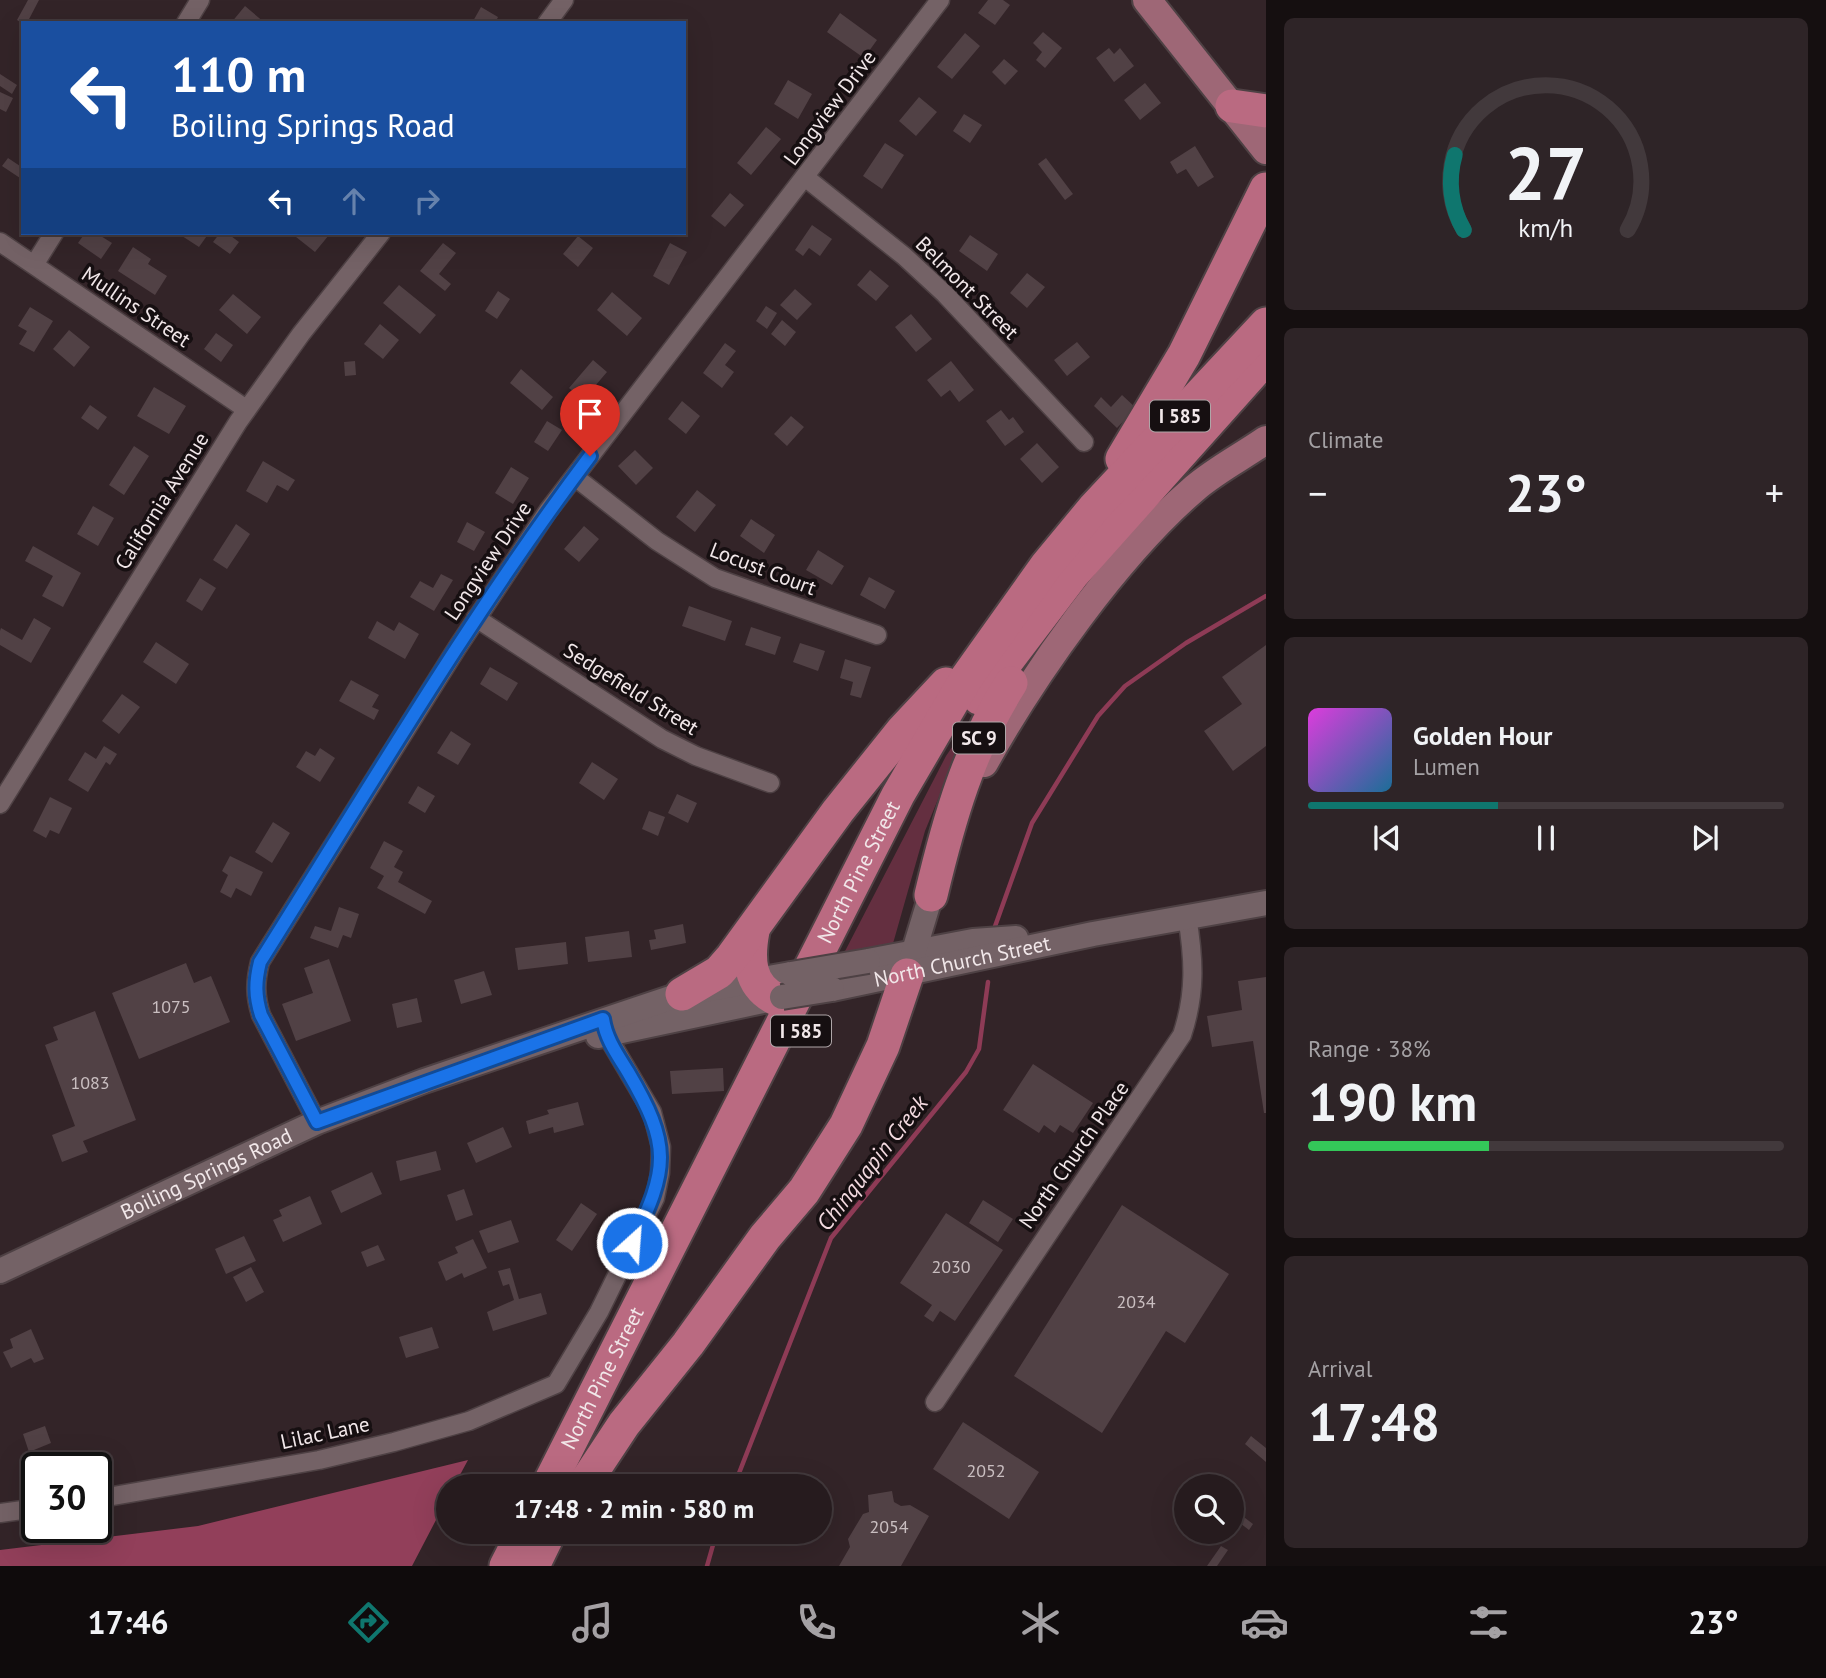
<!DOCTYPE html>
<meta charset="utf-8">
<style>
:root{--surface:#261b1e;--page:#2e2427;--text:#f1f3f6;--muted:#a4a1a4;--line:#42393c;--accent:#0f766e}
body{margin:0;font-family:"PT Sans",sans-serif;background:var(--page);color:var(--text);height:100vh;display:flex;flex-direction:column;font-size:26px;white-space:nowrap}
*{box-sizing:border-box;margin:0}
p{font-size:23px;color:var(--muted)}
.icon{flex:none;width:38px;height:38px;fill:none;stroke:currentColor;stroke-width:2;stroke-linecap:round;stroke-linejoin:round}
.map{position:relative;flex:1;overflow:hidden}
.drawer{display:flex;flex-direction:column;gap:18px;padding:18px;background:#150f10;width:560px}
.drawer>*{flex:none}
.guide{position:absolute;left:21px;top:21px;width:665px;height:214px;border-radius:0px;box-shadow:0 7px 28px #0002,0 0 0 2px var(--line);background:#1a4fa0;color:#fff;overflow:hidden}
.buttons{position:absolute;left:1174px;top:1474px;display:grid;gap:14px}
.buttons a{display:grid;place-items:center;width:70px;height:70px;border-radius:50%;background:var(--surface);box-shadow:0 7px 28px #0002,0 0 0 2px var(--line);font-size:35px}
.speed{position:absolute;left:21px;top:1452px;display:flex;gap:14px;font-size:35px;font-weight:700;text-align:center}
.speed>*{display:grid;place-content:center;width:91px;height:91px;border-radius:50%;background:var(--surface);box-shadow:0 7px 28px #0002,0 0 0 2px var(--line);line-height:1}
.speed .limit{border:4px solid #111;border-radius:10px;background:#fff;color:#111}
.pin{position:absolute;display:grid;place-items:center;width:60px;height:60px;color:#fff;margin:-72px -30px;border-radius:50% 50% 50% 0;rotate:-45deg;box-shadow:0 0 7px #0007}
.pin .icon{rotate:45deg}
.me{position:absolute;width:77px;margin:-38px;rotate:26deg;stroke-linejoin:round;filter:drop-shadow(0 0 5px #0008)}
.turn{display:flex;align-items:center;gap:24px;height:147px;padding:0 35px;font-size:32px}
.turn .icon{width:91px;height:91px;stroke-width:2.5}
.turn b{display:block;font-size:49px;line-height:60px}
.lanes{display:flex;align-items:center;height:66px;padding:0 35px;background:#0003;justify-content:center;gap:35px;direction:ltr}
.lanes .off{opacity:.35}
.big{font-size:52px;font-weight:800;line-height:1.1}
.drawer .card{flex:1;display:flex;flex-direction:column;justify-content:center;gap:10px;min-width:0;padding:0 24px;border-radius:10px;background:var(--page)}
.drawer .dial{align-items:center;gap:0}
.dial svg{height:182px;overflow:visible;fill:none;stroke:var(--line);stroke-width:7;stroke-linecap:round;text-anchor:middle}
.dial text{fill:var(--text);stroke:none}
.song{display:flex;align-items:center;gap:21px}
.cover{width:84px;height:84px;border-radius:10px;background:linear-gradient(135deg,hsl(300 70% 55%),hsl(200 70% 35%))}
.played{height:7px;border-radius:4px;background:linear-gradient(90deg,var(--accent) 40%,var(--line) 40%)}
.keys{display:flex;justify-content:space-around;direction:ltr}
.heat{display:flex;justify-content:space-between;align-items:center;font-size:38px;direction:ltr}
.charge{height:10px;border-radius:5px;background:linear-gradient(90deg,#34c759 38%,var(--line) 0)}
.trip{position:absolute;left:436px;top:1474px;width:396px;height:70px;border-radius:35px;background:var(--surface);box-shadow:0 7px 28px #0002,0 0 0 2px var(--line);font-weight:800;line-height:70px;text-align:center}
.dock{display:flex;height:112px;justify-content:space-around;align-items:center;background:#0f0b0c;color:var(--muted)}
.dock .icon{width:49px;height:49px}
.dock .selected{color:var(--accent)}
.dock b{font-size:32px;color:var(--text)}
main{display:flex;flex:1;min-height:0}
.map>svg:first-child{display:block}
.green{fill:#642f40}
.forest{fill:#923f5a}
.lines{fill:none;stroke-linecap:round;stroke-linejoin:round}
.stream{stroke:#8e3b56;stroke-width:4.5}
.building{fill:#514145}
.street-casing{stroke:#4e4144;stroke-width:21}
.secondary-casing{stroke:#4e4144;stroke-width:28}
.primary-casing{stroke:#4e4144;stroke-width:32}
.highway-casing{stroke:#4e4144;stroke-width:37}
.street{stroke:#746266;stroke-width:18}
.secondary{stroke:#746266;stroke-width:24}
.primary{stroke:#9e6776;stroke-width:28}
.highway{stroke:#ba6a81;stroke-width:33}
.secondary-bridge-casing{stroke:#4e4144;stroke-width:28;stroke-linecap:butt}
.secondary-bridge{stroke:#746266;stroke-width:24}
.route-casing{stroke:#114b97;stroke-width:18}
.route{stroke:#1a73e8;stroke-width:12}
.labels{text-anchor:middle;stroke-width:7;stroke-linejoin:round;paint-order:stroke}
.number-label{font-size:18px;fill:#c9bec0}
.shield{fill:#160f11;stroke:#afa6a8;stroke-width:2}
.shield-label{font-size:19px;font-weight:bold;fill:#f1e7e9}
.street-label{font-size:21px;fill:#f1e7e9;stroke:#160f11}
.water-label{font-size:23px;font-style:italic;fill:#f3dae0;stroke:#160f11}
</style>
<main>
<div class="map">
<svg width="1266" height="1566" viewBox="0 0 1266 1566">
<rect width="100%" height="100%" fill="#332428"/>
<path class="green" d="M970,721L925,831L892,947L842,957L946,756Z"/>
<path class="forest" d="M468,1460L454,1486H448V1497L412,1566H0V1550L198,1526Z"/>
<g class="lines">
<path class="stream" d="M993,932L1032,823L1098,716L1125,686L1186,643L1266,596
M734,1486L831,1238L966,1072L979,1049L988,982
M707,1566L717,1531"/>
</g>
<path class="building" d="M28,0H39L27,23H22L17,20Z
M988,0H1003L1010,5L995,25L978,13Z
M245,6L265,23H231Z
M481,7L498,17L495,23H472Z
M840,13L877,40L864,58L827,32Z
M1043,32L1062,48L1045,68L1036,60L1042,52L1033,43Z
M965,33L980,46L952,79L937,67Z
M1109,48L1114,54L1120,48L1134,66L1114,82L1096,58Z
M1004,59L1018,71L1005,85L992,72Z
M0,74L17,85L12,94L0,86Z
M788,80L812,94L798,119L774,104Z
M1145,83L1161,103L1140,120L1124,100Z
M0,92L13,98L6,112L0,109Z
M919,97L937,112L916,136L899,121Z
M964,114L982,125L970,143L953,131Z
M766,127L781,139L751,175L737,163Z
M885,143L904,155L882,189L863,176Z
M1195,146L1214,177L1198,187L1186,169L1177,174L1170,162Z
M8,158L23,168V180L2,166Z
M1046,158L1073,194L1065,200L1038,164Z
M730,193L744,205L725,227L711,216Z
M812,225L832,239L820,256L809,248L803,256L795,250Z
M85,233H96L112,243L101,259L78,243Z
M184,233H209L199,247L182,236Z
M220,233H227L239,242L230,254L213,242Z
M291,233H327L329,235L315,252Z
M970,235L998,254L987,271L959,251Z
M578,236L593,248L578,267L563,254Z
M443,243L456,253L439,274L451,284L445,291L420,271Z
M670,243L687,252L669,285L653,276Z
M133,247L151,259L148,264L167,276L155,295L118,271Z
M870,270L889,286L876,301L857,285Z
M1027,273L1045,287L1027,308L1010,293Z
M399,285L436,315L420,334L383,303Z
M795,289L812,304L797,320L780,305Z
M498,291L510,299L497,319L485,311Z
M612,292L642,318L627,336L597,310Z
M233,294L261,317L247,334L219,310Z
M766,306L777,313L767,329L756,321Z
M30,307L53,321L34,352L19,344L27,331L18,326Z
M911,314L932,339L916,352L895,327Z
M782,320L796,332L785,346L771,334Z
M380,324L399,340L383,359L364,344Z
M69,330L90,347L74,367L53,349Z
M216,333L233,345L221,362L204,349Z
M1077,342L1090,357L1067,376L1054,360Z
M725,343L736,351L725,365L734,372L722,388L703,373Z
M593,360L607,372L583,400L569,388Z
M355,361L356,375L345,376L344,362Z
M951,361L974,390L959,402L950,390L941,397L927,380Z
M521,369L553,397L542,410L510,383Z
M154,387L186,406L169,434L137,416Z
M1122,395L1136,408L1117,428L1094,406L1101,397L1111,407Z
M682,401L700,416L686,434L668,419Z
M90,405L107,417L98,430L81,418Z
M1001,410L1009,420L1013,417L1024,432L1005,446L986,421Z
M791,416L804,427L787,446L774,434Z
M547,421L562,430L548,451L534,442Z
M1037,443L1059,467L1042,483L1020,459Z
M134,446L149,456L124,495L109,485Z
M635,450L653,468L636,485L618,466Z
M263,461L295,480L288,491L277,485L267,503L246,491Z
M511,467L529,478L513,504L495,493Z
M697,490L716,505L695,532L676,517Z
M93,506L114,518L98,546L77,534Z
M751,519L775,535L764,553L740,536Z
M467,522L485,532L474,551L457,542Z
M236,524L250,534L227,569L213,560Z
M584,526L599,539L579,562L564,549Z
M33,546L81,573L63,607L42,596L53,576L25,561Z
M818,550L844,566L832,585L806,570Z
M441,574L453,580L434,611L410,597L420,581L433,588Z
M869,577L895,591L885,609L860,595Z
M200,578L216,588L202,611L186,601Z
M689,606L732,621L725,641L682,626Z
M34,618L51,628L31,663L0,645V631L1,628L22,640Z
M377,621L394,631L399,622L419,634L405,659L368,638Z
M751,627L781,637L775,655L745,645Z
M156,642L189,664L176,684L143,662Z
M800,643L825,651L818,671L793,662Z
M1266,645V746L1233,771L1204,731L1242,704L1222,677Z
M845,659L871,667L861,698L850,695L853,682L840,678Z
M490,667L518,683L507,701L480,684Z
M351,680L379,695L372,707L379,710L374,720L339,701Z
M122,694L140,707L119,734L102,721Z
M451,731L471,744L458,765L437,753Z
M104,746L117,754L110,765L106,762L88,792L68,780L85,752L96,759Z
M320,748L335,758L320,782L296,767L306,751L315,756Z
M592,762L618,779L604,800L579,783Z
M418,786L435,796L425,813L408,803Z
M677,794L697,803L688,823L668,813Z
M50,797L72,808L59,834L50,830L46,838L33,831Z
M649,811L665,817L658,836L642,829Z
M273,822L290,833L272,863L255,852Z
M384,841L403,851L394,867L403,872L398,882L432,901L425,914L377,888L384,876L370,868Z
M230,856L263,872L251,896L236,888L231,898L220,892L228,875L222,871Z
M339,907L359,914L351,938L343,935L338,948L310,938L315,926L331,931Z
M683,924L686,943L651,950L649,940L656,939L654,930Z
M629,931L632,957L588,962L585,937Z
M566,942L568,964L518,970L515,948Z
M329,959L351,1021L296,1041L282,1004L313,993L304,968Z
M186,963L194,983L211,976L230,1022L139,1059L112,993Z
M484,971L492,995L461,1004L454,980Z
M1266,977V1113H1264L1253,1041L1212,1047L1207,1016L1242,1010L1238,981Z
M417,998L422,1022L397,1028L392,1004Z
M95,1011L136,1120L83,1141L88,1152L62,1162L52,1135L75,1126L45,1045L58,1040L53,1027Z
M1033,1064L1093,1103L1073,1133L1060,1125L1055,1133L1044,1125L1039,1133L1003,1110Z
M723,1068L724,1091L672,1094L670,1071Z
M578,1102L584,1125L554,1133L553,1127L529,1134L526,1121L549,1114L547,1110Z
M503,1127L512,1147L476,1163L467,1143Z
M436,1151L441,1170L400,1181L396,1161Z
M372,1172L382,1194L341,1213L331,1191Z
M464,1189L473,1215L456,1221L447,1195Z
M310,1196L322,1224L283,1242L273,1220L282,1216L279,1210Z
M983,1200L1013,1219L998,1242L969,1223Z
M581,1203L597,1214L572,1251L556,1240Z
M1122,1205L1229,1274L1185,1343L1166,1331L1102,1433L1014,1376Z
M946,1213L1003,1250L955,1321L940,1311L933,1322L924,1316L932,1305L900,1283Z
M511,1220L519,1242L488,1253L479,1231Z
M244,1236L256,1261L226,1274L215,1249Z
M473,1239L487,1268L464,1278L462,1273L446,1281L438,1262L458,1253L455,1247Z
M378,1245L385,1260L367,1267L361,1252Z
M251,1267L264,1292L246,1302L233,1277Z
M510,1268L519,1299L541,1293L547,1314L493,1331L487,1312L514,1300L509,1284L503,1286L498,1271Z
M432,1327L439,1348L406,1358L399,1337Z
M31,1329L44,1359L34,1363L31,1358L11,1368L3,1352L13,1348L10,1339Z
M963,1422L1039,1472L1009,1519L933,1469Z
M45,1426L51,1443L29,1452L23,1434Z
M1251,1436L1266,1448V1462L1245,1444Z
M892,1491L894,1502L901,1506L910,1505L929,1516L901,1566H839L850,1547L848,1539L863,1514L869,1512L868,1495Z
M1232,1508L1253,1524L1249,1530L1232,1517Z
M1221,1546L1228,1550L1217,1566H1207Z"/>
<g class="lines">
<g class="street-casing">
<path id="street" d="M186,23L200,0
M547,23L564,0
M806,178L904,256L945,294L1084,442
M0,242L246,409
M34,265L54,233
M575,477L657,541L715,578L877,635
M476,618L662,739L696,756L770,783
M0,804L238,422L301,334L381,233
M317,1122L261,1015C255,996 255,982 260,962L457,648L548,511L940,0
M935,1402L1182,1035C1196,993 1194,959 1187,916
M96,1499L319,1460L394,1442L469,1421L556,1384L599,1312L655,1198L660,1173L661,1147L652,1112L606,1034L604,1026
M0,1513L37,1508"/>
</g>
<g class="secondary-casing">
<g id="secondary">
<path d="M868,961L973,941L1016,938"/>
<path d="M910,964L931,895"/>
<path id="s1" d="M832,989L1093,934L1266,903"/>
<path d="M598,1036L782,997"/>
<path id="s2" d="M0,1271L317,1122L424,1081L682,994L791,974"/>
</g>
</g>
<g class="primary-casing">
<path id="primary" d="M1147,0L1266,150
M984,763C1034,673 1118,554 1195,488C1216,470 1243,456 1266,440"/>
</g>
<g class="highway-casing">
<g id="highway">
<path d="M1232,106L1266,111"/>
<path d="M1122,459L1184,355L1266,189"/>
<path d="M979,698L1073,574L1266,358"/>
<path d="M931,895C949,819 969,749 1011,683"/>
<path d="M753,931C748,958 748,985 776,999"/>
<path d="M682,994L719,972L732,957L838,811L902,731L946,684"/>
<path id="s3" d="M548,1486L898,795L967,677L1046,566L1094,508L1266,324"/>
<path d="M583,1486L624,1424L688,1344L765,1237L804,1191L846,1125L883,1046L907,975"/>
<path d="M506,1566L524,1531"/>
<path d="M533,1566L550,1531"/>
</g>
</g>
<use href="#street" class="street"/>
<use href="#secondary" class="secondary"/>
<use href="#primary" class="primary"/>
<use href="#highway" class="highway"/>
<g class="secondary-bridge-casing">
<path id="secondary-bridge" d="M791,974L868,961
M782,997L832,989"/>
</g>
<use href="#secondary-bridge" class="secondary-bridge"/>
</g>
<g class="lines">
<g class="route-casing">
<path id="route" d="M590,456C469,617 367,792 260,962C255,982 255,996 261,1015L317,1122L603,1019C606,1039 617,1054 628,1072C671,1145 669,1168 632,1243"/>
</g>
<use href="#route" class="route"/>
</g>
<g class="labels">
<g class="number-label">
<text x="171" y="1013">1075</text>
<text x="90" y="1089">1083</text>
<text x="951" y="1273">2030</text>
<text x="1136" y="1308">2034</text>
<text x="986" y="1477">2052</text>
<text x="889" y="1533">2054</text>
</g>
<g class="shield">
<rect x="1150" y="400.5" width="60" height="31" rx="5"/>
<rect x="953" y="722.5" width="52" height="31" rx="5"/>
<rect x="771" y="1015.5" width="60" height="31" rx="5"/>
</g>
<g class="shield-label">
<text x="1180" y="423">I 585</text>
<text x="979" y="745">SC 9</text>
<text x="801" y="1038">I 585</text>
</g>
<g class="street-label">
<text transform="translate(830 108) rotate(-53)" y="7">Longview Drive</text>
<text transform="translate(967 288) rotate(45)" y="7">Belmont Street</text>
<text transform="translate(136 307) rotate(34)" y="7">Mullins Street</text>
<text transform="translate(162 501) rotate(-58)" y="7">California Avenue</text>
<text transform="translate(488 561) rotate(-56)" y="7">Longview Drive</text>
<text transform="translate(763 569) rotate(21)" y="7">Locust Court</text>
<text transform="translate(631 689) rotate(32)" y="7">Sedgefield Street</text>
<text dy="7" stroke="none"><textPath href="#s3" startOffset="688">North Pine Street</textPath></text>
<text dy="7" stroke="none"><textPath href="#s1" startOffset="133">North Church Street</textPath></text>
<text transform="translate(1074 1155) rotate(-55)" y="7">North Church Place</text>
<text dy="7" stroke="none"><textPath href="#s2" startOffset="228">Boiling Springs Road</textPath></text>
<text dy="7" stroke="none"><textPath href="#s3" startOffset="121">North Pine Street</textPath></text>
<text transform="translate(325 1433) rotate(-12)" y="7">Lilac Lane</text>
</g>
<g class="water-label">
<text transform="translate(872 1163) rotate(-52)" y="8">Chinquapin Creek</text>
</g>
</g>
</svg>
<div class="buttons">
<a><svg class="icon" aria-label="search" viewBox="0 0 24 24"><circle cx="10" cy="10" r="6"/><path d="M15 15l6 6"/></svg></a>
</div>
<div class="speed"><div class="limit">30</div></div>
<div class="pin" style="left:590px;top:456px;background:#d93025"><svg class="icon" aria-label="arrive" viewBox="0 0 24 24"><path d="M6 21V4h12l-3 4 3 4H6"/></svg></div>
<svg class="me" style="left:632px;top:1243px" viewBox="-20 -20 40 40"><circle r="17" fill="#1a73e8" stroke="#fff" stroke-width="3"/><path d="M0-11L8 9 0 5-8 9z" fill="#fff"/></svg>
<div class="trip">17:48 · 2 min · 580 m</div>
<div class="guide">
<div class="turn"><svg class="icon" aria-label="left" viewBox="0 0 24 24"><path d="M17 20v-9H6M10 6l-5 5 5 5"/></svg><div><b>110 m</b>Boiling Springs Road</div></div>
<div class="lanes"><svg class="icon" aria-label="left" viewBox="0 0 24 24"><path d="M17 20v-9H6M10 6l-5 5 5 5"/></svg><svg class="icon off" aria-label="ahead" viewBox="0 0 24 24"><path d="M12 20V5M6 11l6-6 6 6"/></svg><svg class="icon off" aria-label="right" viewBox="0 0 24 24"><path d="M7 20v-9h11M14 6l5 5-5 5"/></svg></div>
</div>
</div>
<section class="drawer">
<div class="card dial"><svg viewBox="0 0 100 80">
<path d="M14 69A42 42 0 1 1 86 69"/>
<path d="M14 69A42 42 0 0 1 10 36" stroke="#0f766e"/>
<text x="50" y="56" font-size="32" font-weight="700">27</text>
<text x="50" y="72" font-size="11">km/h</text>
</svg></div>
<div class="card"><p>Climate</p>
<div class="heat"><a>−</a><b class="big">23°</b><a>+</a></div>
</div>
<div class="card">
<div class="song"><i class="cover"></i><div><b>Golden Hour</b><p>Lumen</p></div></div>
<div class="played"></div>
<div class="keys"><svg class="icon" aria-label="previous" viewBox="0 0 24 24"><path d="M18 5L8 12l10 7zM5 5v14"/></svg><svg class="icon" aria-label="pause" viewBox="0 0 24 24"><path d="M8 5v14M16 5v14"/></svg><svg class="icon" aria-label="next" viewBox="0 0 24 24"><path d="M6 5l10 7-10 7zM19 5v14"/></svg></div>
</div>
<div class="card"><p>Range · 38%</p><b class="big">190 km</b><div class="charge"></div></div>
<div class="card"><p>Arrival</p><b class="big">17:48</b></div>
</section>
</main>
<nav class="dock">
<b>17:46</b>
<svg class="icon selected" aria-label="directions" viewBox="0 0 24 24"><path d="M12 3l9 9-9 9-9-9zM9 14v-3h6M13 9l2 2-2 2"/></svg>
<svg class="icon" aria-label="music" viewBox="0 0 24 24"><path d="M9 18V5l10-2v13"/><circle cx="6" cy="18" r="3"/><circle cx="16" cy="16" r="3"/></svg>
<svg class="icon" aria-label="phone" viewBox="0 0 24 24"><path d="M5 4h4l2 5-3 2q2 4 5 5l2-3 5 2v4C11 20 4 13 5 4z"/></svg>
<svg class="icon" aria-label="climate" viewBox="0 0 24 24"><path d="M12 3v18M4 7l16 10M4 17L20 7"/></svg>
<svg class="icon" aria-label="car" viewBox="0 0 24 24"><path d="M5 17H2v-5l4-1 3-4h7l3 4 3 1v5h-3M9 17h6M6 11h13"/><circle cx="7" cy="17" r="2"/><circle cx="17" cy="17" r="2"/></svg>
<svg class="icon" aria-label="filters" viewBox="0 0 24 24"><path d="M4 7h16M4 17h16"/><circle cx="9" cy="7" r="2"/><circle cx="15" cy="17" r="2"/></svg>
<b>23°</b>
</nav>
